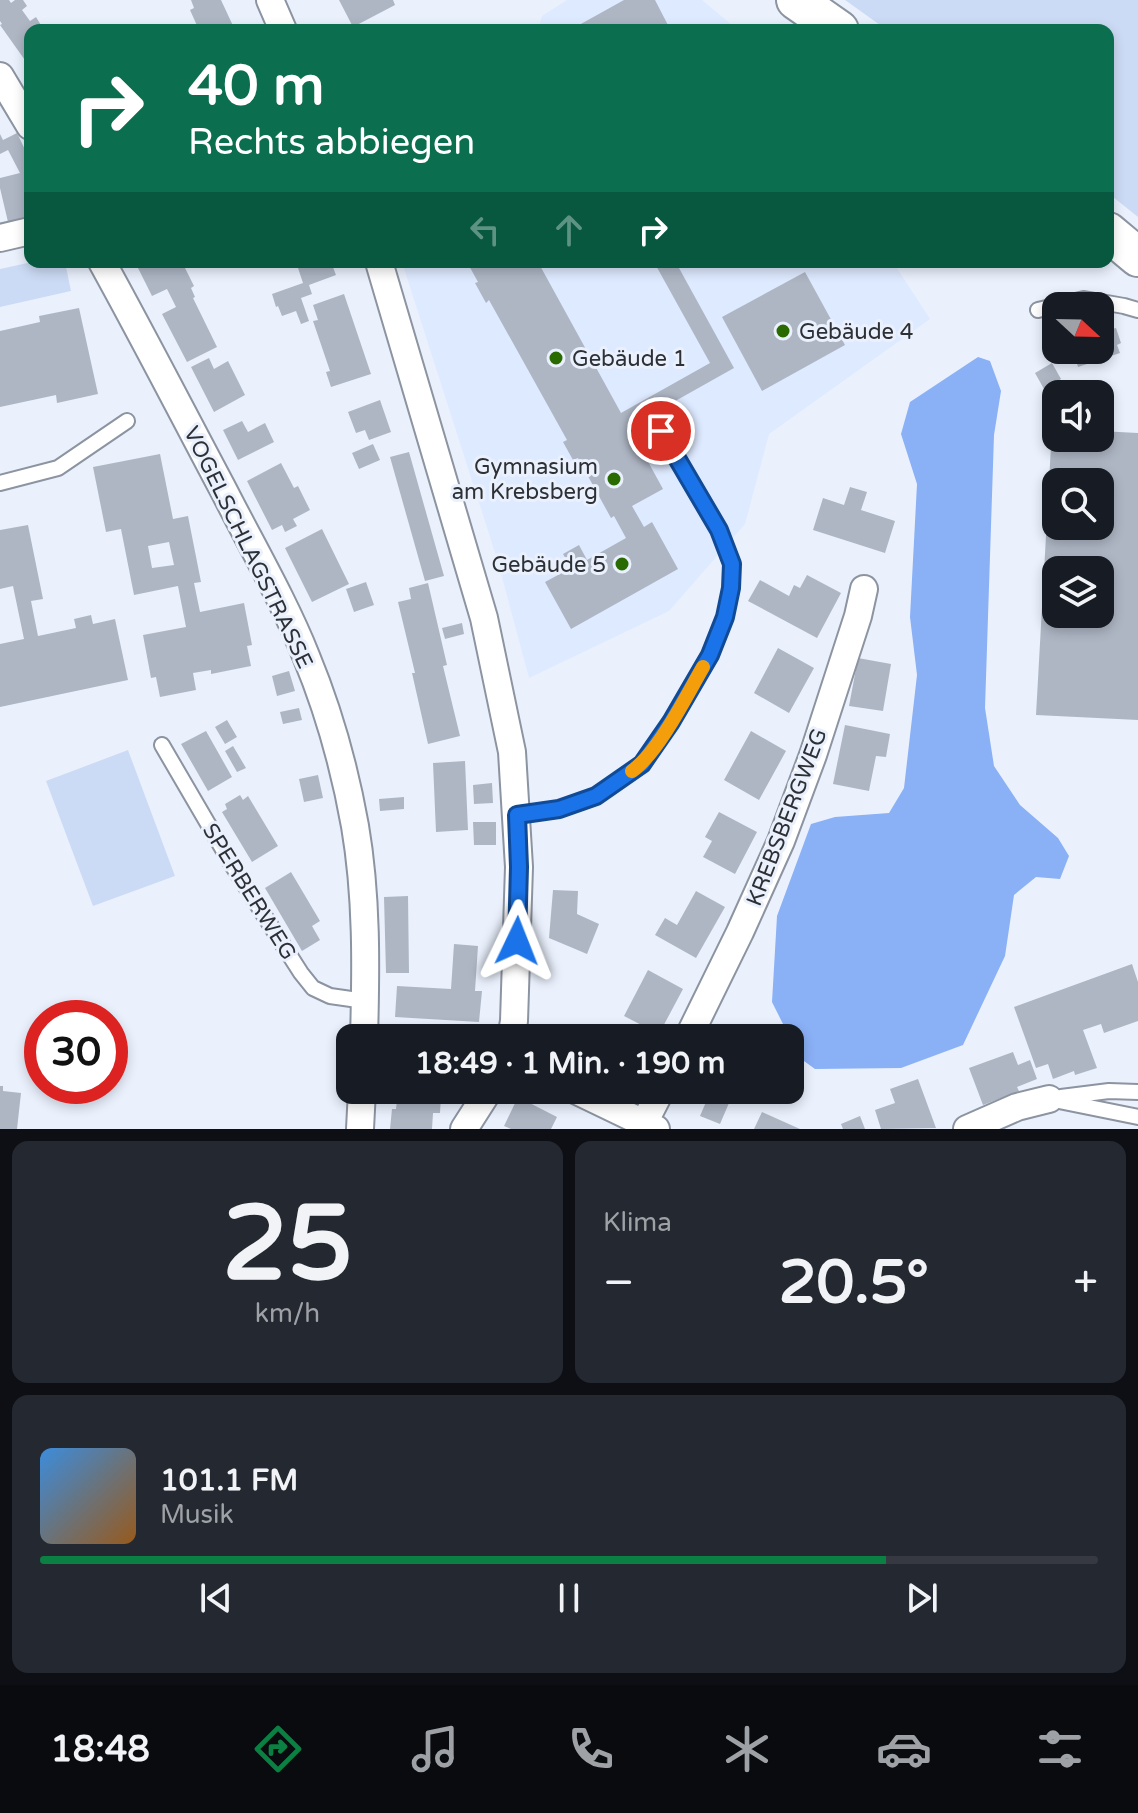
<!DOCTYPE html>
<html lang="de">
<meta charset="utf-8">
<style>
:root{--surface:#171b24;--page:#242831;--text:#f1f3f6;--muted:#9ea1a6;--line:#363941;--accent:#0b8043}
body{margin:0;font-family:"Varela Round",sans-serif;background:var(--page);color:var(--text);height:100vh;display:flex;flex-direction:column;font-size:30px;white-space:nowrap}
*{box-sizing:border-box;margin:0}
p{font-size:26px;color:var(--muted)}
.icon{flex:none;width:44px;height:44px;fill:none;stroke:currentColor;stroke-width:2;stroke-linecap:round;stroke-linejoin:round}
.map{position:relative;height:1129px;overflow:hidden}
.drawer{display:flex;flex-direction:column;gap:12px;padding:12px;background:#0d0f14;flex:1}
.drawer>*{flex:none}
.hud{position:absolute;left:24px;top:24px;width:1090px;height:244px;border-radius:16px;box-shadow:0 4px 12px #0003;background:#0b6e4f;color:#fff;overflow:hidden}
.needle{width:52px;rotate:112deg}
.buttons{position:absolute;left:1042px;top:292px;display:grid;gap:16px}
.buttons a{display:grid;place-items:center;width:72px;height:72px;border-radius:16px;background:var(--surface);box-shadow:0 4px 12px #0003;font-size:40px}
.speed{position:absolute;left:24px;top:1000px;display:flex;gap:16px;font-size:40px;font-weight:700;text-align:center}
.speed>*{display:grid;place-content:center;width:104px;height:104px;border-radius:50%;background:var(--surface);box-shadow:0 4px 12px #0003;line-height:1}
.speed .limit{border:12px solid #d22;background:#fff;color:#111}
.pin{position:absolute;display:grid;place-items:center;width:68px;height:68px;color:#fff;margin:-34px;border:4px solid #fff;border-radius:50%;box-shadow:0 2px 8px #0007}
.me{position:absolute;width:88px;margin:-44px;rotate:2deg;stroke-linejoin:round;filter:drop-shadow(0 0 6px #0008)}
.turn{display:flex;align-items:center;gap:28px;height:168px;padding:0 32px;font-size:36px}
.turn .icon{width:104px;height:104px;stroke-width:2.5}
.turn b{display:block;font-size:56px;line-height:68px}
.lanes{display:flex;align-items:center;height:76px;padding:0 32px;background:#0003;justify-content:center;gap:40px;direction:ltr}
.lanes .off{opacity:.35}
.big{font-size:60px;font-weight:800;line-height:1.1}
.drawer .tile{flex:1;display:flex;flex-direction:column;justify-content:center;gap:12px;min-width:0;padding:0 28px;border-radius:16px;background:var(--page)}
.drawer .dial{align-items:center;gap:0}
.dial b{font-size:104px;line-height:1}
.song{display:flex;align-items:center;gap:24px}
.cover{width:96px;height:96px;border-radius:12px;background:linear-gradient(135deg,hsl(210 70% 55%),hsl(30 70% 35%))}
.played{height:8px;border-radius:4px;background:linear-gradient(90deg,var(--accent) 80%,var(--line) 80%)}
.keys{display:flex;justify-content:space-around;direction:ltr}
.heat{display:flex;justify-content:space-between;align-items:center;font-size:44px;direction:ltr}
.drawer .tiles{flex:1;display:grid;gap:12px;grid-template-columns:1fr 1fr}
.tile:last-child{grid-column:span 2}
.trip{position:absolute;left:336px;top:1024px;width:468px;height:80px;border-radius:16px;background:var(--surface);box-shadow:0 4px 12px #0003;font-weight:800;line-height:80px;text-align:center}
.tab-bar{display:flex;height:128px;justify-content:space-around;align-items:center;background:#090b0e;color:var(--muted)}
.tab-bar .icon{width:56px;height:56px}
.tab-bar .current{color:var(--accent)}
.tab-bar b{font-size:36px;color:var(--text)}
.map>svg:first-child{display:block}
.built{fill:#deeaff}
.green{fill:#ccdbf5}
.forest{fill:#8ab0f6}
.building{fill:#aeb6c4;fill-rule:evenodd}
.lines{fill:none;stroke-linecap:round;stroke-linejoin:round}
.service-casing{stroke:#8c94a1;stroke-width:18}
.minor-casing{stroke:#8c94a1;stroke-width:30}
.secondary-casing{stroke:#8c94a1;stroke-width:42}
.service{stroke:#fff;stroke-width:14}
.minor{stroke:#fff;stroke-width:26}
.secondary{stroke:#fff;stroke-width:38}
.route-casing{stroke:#114b97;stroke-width:20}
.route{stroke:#1a73e8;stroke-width:14}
.slow{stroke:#f59e0b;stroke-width:14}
.poi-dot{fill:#296b00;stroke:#eaf1fd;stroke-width:3}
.labels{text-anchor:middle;stroke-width:6;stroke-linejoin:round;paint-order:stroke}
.poi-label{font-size:22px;fill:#2d3035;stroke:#eaf1fd;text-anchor:start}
.street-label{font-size:22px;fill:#2d3035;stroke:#eaf1fd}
</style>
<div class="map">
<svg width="1138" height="1129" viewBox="0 0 1138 1129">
<rect width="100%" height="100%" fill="#eaf1fd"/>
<path class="built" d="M567,0H702L738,30H538L542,16Z
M402,262H893L930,319L769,434L745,524L669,611L529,678L498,562Z"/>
<path class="green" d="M845,0H1138V217L1108,193V30H887Z
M32,262H65L71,291L0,307V269Z
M128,750L175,876L93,906L46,781Z"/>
<path class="forest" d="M978,357L990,361L1001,391L994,435L985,708L994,766L1020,805L1058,838L1069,856L1060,879L1036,877L1014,895L1005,956L963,1045L901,1068L815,1069L797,1056L790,1038L772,1002L777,916L811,824L835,817L889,813L904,788L917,675L910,617L917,484L901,434L910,402Z"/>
<path class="building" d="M0,0H9L11,3L15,0H23L27,6L22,10L30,21L36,17L44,30H30V61L27,63L0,25L2,24L0,21Z
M191,0H221L235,30H199L190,10L194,8Z
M339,0H393L395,5L353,27Z
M624,0H655L670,29L570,30Z
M17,133L30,160V217L8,222L0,188V178L20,173L8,150L0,154V134L3,140Z
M135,262H182L194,286L191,288L195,297L193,298L217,347L187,362L162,314L176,307L167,289L152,296Z
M296,262H331L336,275L309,285L312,294L301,298L309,321L301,324L296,311L282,316L278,306L276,307L272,294L303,283Z
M467,262H538L621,413L710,363L654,262H690L679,268L734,368L629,427L663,489L632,506L644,527L652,522L678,569L571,629L545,582L571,568L563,554L579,545L587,560L626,538L614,516L611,518L578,458L573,460L563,442L567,440L489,300L486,303L475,283L478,282Z
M805,272L845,345L762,391L722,317Z
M344,294L371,374L331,387L326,372L330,371L313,321L318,320L313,305Z
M79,308L98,394L57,403L56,395L0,407V331L40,322L39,316Z
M1108,314L1112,329L1116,328L1121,343L1117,345L1120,353L1078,367L1074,354L1066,357L1064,350H1100V316Z
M209,358L214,369L228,361L245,395L214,412L191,367Z
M1052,363L1061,379L1044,389L1035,373Z
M380,400L391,432L369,440L365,430L356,433L348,412Z
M242,421L248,432L265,423L274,442L238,460L223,430Z
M1052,428H1056V438H1100V431L1138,433V720L1036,715ZM1056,482H1100V526H1056ZM1056,570H1100V614H1056Z
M373,444L380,460L359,469L352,453Z
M409,452L444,576L425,581L390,457Z
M160,454L173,519L188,516L201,582L194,583L200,612L244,603L252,645L247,646L251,666L211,674V670L193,673L196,690L160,697L156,677L151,678L143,635L186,627L178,586L134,595L121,529L106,532L93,467ZM169,542L174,565L152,568L148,546Z
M281,463L294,488L298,486L310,510L293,519L297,526L285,532L282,525L272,530L247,481Z
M850,487L867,492L861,510L895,521L885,553L813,530L823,498L844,505Z
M28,525L43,599L31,601L38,636L76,628L74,619L91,615L93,624L115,619L128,680L0,707V644L24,639L13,586L0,589V530Z
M322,529L349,584L312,602L285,548Z
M807,575L841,593L817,638L748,601L760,580L789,596L794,585L800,588Z
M366,582L374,605L354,612L346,589Z
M428,583L447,665L443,666L460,736L428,744L412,673H415L398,602L411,599L409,588Z
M462,623L464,634L445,639L442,628Z
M778,648L814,668L789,713L754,693Z
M858,658L891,664L883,711L849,706Z
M289,671L295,691L277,696L272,676Z
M299,708L302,720L283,724L280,712Z
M227,720L237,737L225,744L215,727Z
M845,725L890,734L886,757L876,756L869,791L833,784Z
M206,731L232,777L208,791L181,744Z
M751,731L786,751L759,800L724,780Z
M233,746L246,768L237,772L225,751Z
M465,761L468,830L436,832L433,763Z
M318,775L323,798L304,802L299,779Z
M492,783L493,803L474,804L473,785Z
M240,795L243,800L248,796L278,846L252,862L222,812L227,809L225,804Z
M404,797V809L380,811L379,799Z
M719,812L757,832L735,874L703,857L712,841L705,837Z
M473,822H496V845H474Z
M291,872L320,921L312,926L320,940L302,951L265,888Z
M553,890L578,891L577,914L599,924L587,954L549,938Z
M696,891L725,907L696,958L655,935L665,918L677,925Z
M408,896L409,973H386L384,897Z
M454,944L478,946L475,991H482L479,1022L395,1017L397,986L451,989Z
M1132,964L1138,982V1021L1104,1033L1101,1024L1083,1030L1097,1068L1075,1075L1074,1071L1053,1079L1048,1064L1036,1068L1014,1007Z
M648,970L683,989L659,1034L624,1016Z
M1013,1052L1018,1065L1030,1060L1037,1079L1017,1087L1019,1091L983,1105L969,1068Z
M918,1079L936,1128L881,1129L875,1110L895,1103L890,1089Z
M0,1086H3V1091L21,1093L17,1129H0Z
M398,1090H437L436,1095L441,1096L440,1113H433L432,1129H390L392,1109H396Z
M709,1095L729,1103L720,1124L700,1116Z
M518,1097L557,1117L551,1129H511L504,1126Z
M762,1112L800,1129H754Z
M860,1116L865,1129H843L841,1124Z"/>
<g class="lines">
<g class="service-casing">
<path id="service" d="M1038,310L1084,299L1124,306L1138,310
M0,483L58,468L127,421
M162,745L232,865L301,973L313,988L330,996L365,1001
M517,815L559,809L596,796L642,764L671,722L710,655L725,617L731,588L732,564L719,530L661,431
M1061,1097L1109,1091L1138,1092
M1049,1099L1138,1117"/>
</g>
<g class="minor-casing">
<path id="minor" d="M270,0L283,30
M0,76L30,126
M0,238L30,231
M102,262C144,338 184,416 225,493C252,546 284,601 306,656C328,709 345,770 355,826C367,896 366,967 364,1038
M379,262L484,618L512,752L519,867L514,1021L511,1038
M688,1038L740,932L781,841L813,755L858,616L864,589
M575,1090L656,1129
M644,1123L661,1090
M360,1129L362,1090
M464,1129L489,1090
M967,1129L1017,1107L1049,1099"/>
</g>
<g class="secondary-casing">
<path id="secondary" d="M796,0L839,30
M1108,232L1138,257"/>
</g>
<use href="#service" class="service"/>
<use href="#minor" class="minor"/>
<use href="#secondary" class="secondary"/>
</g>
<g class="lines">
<g class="route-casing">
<path id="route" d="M517,941L519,867L517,815L559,809L596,796L642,764L671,722L710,655L725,617L731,588L732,564L719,530L661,431"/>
</g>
<use href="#route" class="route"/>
<path class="slow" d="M632,771C658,753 687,695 703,667"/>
</g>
<g class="poi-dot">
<circle cx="783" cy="331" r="8"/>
<circle cx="556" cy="358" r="8"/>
<circle cx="614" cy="479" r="8"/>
<circle cx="622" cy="564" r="8"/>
</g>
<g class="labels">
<g class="poi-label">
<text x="799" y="339">Gebäude 4</text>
<text x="572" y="366">Gebäude 1</text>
<text x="598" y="474" text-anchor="end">Gymnasium<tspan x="598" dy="25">am Krebsberg</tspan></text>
<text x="606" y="572" text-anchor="end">Gebäude 5</text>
</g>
<g class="street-label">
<text transform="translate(249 547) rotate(64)" y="8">VOGELSCHLAGSTRASSE</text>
<text transform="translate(786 817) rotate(-69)" y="8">KREBSBERGWEG</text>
<text transform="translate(250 891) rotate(58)" y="8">SPERBERWEG</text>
</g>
</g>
</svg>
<div class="buttons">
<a><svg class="needle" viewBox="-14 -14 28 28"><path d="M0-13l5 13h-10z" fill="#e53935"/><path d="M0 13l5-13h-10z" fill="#9ea1a6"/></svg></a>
<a><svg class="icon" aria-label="sound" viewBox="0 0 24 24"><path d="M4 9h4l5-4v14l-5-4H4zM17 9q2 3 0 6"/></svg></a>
<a><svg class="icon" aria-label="search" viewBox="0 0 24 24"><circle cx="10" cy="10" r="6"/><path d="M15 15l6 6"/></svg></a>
<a><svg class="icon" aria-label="layers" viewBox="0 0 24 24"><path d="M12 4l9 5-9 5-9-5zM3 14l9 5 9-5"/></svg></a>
</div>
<div class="speed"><div class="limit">30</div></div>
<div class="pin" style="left:661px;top:431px;background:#d93025"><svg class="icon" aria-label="arrive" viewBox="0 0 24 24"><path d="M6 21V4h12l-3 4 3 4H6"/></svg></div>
<svg class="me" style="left:517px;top:941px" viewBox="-20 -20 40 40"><path d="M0-17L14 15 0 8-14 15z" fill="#1a73e8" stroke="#fff" stroke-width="4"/></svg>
<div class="trip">18:49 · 1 Min. · 190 m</div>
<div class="hud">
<div class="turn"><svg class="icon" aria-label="right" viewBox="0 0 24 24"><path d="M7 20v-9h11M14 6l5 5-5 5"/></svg><div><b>40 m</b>Rechts abbiegen</div></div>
<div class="lanes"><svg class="icon off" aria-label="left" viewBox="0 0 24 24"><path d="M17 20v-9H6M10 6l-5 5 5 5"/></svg><svg class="icon off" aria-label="ahead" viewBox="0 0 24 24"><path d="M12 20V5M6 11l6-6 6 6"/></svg><svg class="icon" aria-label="right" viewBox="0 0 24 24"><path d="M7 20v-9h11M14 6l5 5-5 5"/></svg></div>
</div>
</div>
<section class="drawer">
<div class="tiles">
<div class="tile dial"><b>25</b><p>km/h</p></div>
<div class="tile"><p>Klima</p>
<div class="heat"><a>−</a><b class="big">20.5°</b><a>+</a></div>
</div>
<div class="tile">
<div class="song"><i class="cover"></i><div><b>101.1 FM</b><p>Musik</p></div></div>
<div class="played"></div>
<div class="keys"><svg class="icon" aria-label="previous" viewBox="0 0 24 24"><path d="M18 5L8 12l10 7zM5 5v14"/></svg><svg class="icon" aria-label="pause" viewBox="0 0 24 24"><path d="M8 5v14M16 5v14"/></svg><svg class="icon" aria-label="next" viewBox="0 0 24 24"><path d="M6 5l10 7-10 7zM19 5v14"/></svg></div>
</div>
</div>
</section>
<nav class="tab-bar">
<b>18:48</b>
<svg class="icon current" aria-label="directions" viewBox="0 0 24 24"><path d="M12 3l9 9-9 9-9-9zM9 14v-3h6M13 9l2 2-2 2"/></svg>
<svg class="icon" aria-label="music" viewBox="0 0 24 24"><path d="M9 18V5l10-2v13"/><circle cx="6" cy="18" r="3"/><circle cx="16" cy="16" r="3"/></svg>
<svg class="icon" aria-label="phone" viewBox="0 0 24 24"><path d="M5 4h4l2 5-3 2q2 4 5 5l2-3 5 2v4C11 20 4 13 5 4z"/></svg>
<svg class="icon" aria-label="climate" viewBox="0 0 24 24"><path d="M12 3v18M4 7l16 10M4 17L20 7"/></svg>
<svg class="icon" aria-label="car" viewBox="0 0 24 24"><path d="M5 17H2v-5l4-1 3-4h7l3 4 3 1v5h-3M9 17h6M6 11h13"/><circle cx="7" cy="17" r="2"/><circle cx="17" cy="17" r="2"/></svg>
<svg class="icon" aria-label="filters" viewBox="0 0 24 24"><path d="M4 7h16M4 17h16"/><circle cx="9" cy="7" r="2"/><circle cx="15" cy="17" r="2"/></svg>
</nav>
